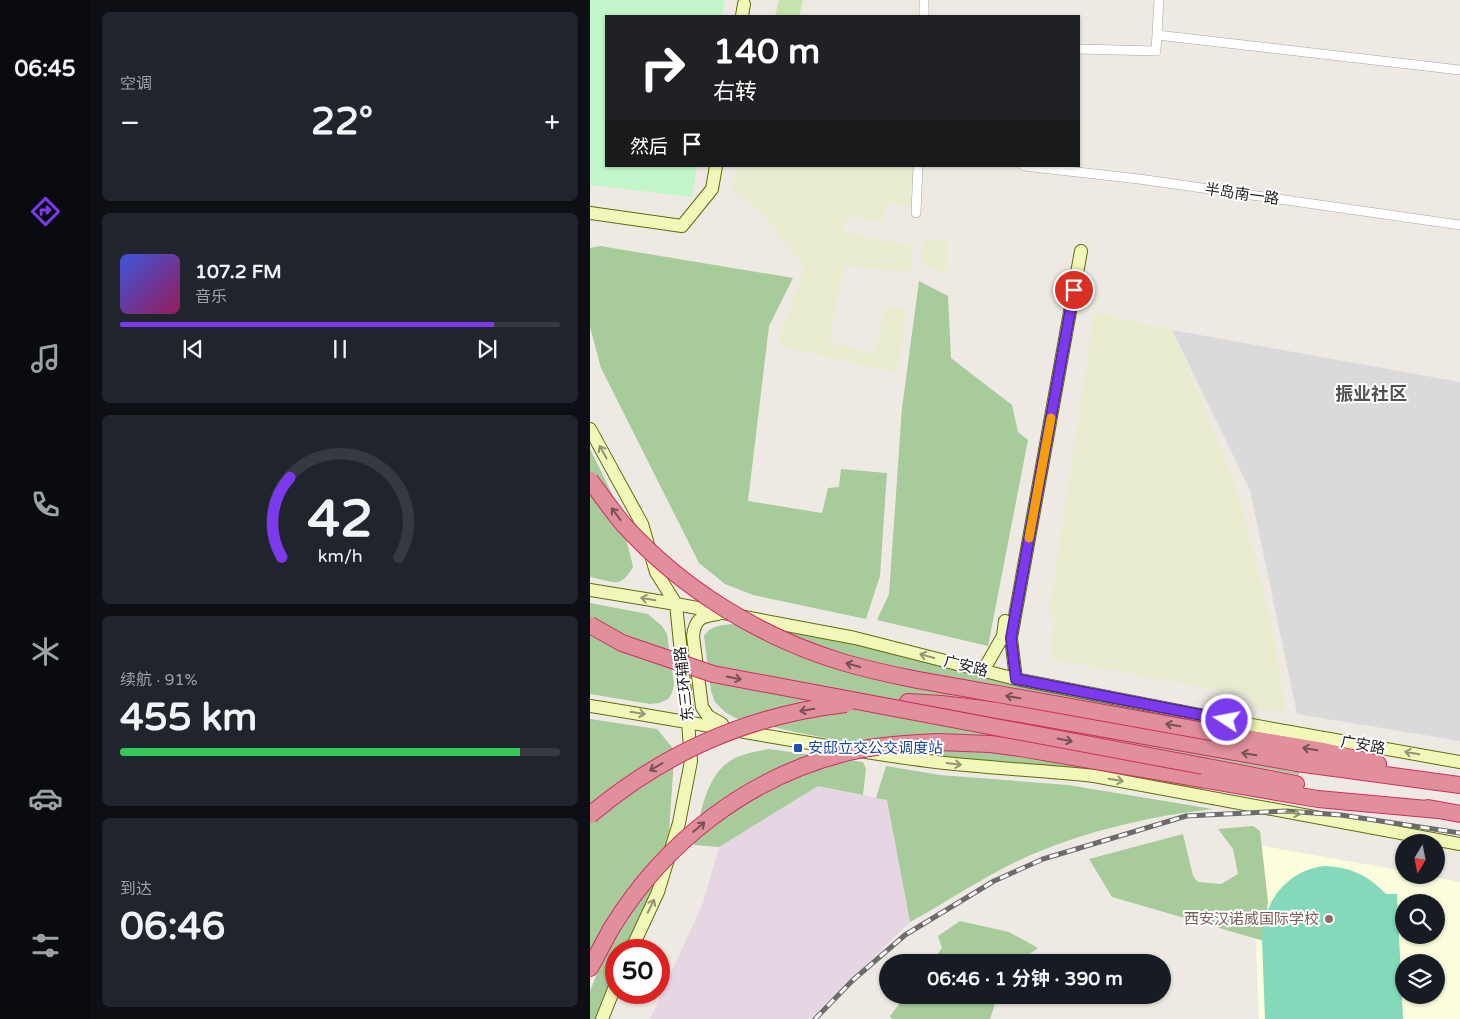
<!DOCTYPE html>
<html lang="zh">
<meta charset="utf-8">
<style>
:root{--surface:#171b24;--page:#20242c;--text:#f1f3f6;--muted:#9ea1a6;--line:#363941;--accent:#7c3aed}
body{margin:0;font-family:"Varela Round","Noto Sans SC",sans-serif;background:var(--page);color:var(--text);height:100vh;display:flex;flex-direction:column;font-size:19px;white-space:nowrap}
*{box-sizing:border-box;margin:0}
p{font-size:16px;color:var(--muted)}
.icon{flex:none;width:28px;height:28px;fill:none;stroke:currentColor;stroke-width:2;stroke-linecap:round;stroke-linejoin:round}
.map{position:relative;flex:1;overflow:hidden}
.sheet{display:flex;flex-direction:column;gap:12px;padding:12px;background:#0d0f14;width:500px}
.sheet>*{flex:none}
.banner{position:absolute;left:15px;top:15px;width:475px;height:152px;border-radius:0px;box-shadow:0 1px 4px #0004;background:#202124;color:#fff;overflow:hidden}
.needle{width:32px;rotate:190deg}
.controls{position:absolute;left:805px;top:834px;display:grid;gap:10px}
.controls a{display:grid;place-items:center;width:50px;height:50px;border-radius:50%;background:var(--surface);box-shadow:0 1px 4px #0004;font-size:25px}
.speed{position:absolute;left:15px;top:939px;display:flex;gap:10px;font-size:25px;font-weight:700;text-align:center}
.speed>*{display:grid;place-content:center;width:65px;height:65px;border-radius:50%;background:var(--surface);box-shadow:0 1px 4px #0004;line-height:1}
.speed .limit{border:8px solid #d22;background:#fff;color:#111}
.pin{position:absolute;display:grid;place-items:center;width:42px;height:42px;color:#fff;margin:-21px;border:2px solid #fff;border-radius:50%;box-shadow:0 1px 5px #0007}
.me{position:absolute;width:55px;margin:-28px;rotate:281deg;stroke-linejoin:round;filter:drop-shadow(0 0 4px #0008)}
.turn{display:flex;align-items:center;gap:18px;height:105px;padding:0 25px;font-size:22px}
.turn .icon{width:65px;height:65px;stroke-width:2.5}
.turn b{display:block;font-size:35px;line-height:42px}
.then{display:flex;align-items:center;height:48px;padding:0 25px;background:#0003;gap:10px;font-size:19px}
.big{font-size:38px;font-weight:700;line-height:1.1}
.sheet .widget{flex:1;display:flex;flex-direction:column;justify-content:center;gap:8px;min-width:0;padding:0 18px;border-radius:8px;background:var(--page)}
.sheet .dial{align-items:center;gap:0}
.dial svg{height:130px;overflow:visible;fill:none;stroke:var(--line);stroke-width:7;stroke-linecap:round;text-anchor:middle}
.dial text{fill:var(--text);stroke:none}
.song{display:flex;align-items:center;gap:15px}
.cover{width:60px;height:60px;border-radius:8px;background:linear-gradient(135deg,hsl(230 70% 55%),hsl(330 70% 35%))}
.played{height:5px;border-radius:2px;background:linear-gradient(90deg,var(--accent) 85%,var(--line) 85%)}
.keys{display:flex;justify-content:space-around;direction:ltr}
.heat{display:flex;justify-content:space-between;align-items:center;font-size:28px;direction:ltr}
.charge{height:8px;border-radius:4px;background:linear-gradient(90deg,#34c759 91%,var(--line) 0)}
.trip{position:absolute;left:289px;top:954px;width:292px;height:50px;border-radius:25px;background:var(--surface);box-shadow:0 1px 4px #0004;font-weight:700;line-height:50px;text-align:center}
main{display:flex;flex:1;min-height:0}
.menu{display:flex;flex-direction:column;width:90px;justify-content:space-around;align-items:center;background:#090b0e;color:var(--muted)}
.menu .icon{width:35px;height:35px}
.menu .on{color:var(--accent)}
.menu b{font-size:22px;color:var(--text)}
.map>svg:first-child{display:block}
.residential{fill:#dbdada}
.industrial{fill:#e6d6e3}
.education{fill:#fcfddd;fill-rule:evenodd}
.farmland{fill:#e9eccf}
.grass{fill:#c6e5ac}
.forest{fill:#a7cb9a}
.park{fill:#c2f6c8}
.pitch{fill:#85d9bb}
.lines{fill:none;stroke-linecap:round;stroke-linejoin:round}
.street-casing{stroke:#a4a4a4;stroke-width:10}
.secondary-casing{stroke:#5f6d0b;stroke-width:14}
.highway-casing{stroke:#ce2e60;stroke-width:18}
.street{stroke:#fff;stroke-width:9}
.secondary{stroke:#f1f6b9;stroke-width:12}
.highway{stroke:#e18f9c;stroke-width:16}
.rail-casing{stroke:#6b6b6b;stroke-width:5}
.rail{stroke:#fff;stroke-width:3;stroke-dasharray:9;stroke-linecap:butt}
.highway-bridge-casing{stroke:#ce2e60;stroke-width:18;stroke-linecap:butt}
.highway-bridge{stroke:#e18f9c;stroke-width:16}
.oneway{stroke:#929473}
.oneway2{stroke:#755056}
.route-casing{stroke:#51269a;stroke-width:12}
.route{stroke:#7c3aed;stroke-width:9}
.slow{stroke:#f59e0b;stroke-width:9}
.transit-dot{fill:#1a4fb4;stroke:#fff;stroke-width:2}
.education-dot{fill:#8d6e63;stroke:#fff;stroke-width:2}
.labels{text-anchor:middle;stroke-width:4;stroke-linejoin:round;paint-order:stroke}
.street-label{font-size:15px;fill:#1d1d1d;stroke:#fff}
.transit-label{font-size:15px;fill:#164399;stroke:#fff;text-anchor:start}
.education-label{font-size:15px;fill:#785e54;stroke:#fff;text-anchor:end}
.quarter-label{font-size:18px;font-weight:bold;fill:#505050;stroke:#fff}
</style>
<main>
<nav class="menu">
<b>06:45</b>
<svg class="icon on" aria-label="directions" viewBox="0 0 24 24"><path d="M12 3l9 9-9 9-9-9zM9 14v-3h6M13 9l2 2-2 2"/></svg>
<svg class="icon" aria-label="music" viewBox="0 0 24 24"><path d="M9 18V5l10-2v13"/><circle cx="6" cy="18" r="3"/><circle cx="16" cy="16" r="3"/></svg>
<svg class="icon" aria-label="phone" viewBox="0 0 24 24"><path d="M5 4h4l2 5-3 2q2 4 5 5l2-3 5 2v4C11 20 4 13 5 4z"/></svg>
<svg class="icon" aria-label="climate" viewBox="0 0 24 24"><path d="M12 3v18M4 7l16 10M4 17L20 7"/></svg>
<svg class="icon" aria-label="car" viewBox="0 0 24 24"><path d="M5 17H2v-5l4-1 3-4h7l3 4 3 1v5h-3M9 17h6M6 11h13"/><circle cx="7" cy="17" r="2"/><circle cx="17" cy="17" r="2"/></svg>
<svg class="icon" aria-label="filters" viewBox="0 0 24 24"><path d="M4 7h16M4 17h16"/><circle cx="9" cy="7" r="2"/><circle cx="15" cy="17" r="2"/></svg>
</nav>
<section class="sheet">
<div class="widget"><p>空调</p>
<div class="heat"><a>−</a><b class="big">22°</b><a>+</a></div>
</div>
<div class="widget">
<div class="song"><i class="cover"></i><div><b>107.2 FM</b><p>音乐</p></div></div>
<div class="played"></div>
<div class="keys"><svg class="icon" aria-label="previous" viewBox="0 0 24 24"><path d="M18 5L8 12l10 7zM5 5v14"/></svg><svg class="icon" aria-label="pause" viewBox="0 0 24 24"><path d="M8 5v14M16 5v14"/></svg><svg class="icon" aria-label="next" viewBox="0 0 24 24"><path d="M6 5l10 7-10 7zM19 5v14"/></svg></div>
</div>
<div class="widget dial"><svg viewBox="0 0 100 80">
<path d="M14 69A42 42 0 1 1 86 69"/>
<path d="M14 69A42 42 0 0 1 19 20" stroke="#7c3aed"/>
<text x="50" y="56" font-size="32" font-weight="700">42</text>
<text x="50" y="72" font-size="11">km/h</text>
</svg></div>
<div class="widget"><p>续航 · 91%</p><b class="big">455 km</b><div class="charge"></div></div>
<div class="widget"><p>到达</p><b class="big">06:46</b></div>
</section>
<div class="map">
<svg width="870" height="1019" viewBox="0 0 870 1019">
<rect width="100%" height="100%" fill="#eeeae3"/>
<path class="residential" d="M582,330L870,382V741L707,714L660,490Z"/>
<path class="industrial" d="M228,786L297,800L320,922L220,1019H60L113,903L129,847Z"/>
<path class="education" d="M662,844L814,871V875H834L870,882V1019H669ZM814,902H846V935H814ZM814,962H846V995H814Z"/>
<path class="farmland" d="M148,166H329L325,207L297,202L293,222L257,216L252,232L322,246L320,272L254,266L239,342L285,354L295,307L317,309L307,373L187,345L215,267L172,214L141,188Z
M334,239L358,241L356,275L331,263Z
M504,313L582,330L645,483L681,620L696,713L663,707L662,699L644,693L461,659L464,615L459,613Z"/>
<path class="grass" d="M189,0H213L209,16H185Z"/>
<path class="forest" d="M10,246L203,278L179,326L158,501L232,513L238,488L249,487L251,469L297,473L290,576L276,619L163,595L135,584L109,563L11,368L0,327V248Z
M329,281L358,296L361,358L422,405L428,432L438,440L398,646L287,620L299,594L312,408Z
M0,449L27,504L41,558L43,567C30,590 23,581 0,577Z
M0,603L58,614L72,626L77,634L84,684L82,693L78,699L69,703L60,704L0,694Z
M142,624C202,630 262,641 321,656C344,662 367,672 390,677C497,701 606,718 714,738L709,775L618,758L612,790L331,756L205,732L145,718L135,712L125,702L121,691L114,636C120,626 131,625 142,624Z
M0,719L67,729L82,747L84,759L79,831L64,893L37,950H26V975L7,1019H0V991L15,954L37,917L25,907L0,953Z
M179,749L273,762L276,769L273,795L228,786L129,847L104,845C111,815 114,774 145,758C155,753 168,751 179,749Z
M296,766L350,775L478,785L623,809C561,816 500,830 443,854C399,873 361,900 320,922L297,800L286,798Z
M663,826L670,831L678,902L674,941L522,897L499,859L593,834L603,876L608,882L631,884L648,874L643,849L628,829Z
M370,921L419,932L448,948L428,962H342L352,948L348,936Z
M316,995H408L400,1019H302L300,1016Z"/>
<path class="park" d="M0,0H135L132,16H16V166H107L102,197L0,185Z"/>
<path class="pitch" d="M734,866C760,867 778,875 796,894H807L813,1019H675L672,940C673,902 696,871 734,866Z"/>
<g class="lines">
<g class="street-casing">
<path id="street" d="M334,16V0
M567,35L870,70
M489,49L566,51L569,0
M434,166L549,179L870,225
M326,213L328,166"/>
</g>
<g class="secondary-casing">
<path id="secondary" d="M152,16L154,4
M0,213L92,226L122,189L126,166
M0,429L52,524L66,572L86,604L98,721L101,761L89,823L68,892L41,950
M0,590L86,604L265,638L426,679L656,724L870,762
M128,614C111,616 105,619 103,636L112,707L118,716L132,724
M393,671L413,636L415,621
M426,679L421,638L491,251
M0,706C113,724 225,746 338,761C393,768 449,770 504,776L870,844
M12,1019L26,984"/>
</g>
<g class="highway-casing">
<path id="highway" d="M318,702L351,704L419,712L707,763L870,785
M631,734L733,751L788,764
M347,742L400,744L430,748L728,799L848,810
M613,766L706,784
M838,808L870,814
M0,968L21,929"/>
</g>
<use href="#street" class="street"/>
<use href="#secondary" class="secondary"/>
<use href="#highway" class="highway"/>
<g class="rail-casing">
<path id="rail" d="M225,1019L263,980L315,935L404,881L453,859L596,816L696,811L751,815L870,833"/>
</g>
<use href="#rail" class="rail"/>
<g class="highway-bridge-casing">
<path id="highway-bridge" d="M0,480C11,495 22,511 34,525C92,589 170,637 252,662C303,677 356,685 408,694C482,707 556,720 631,734
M0,625L32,643L123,674L613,766
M0,815C75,752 158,715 256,704
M21,929C74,842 159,776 259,752C288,745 318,744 347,742"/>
</g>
<use href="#highway-bridge" class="highway-bridge"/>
</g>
<defs><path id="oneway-shaft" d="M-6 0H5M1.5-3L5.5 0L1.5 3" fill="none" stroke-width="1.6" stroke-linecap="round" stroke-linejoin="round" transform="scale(1.25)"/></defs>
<g class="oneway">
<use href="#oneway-shaft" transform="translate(13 452) rotate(-119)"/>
<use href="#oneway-shaft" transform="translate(58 599) rotate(-171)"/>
<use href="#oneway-shaft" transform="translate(337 656) rotate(-165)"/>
<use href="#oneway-shaft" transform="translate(48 713) rotate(9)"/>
<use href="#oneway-shaft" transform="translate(822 753) rotate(-170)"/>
<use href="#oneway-shaft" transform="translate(364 764) rotate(7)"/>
<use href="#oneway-shaft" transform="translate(526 780) rotate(10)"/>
<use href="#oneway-shaft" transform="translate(703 813) rotate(11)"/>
<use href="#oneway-shaft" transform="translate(61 906) rotate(-64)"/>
</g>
<g class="oneway2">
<use href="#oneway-shaft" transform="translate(26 514) rotate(-127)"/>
<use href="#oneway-shaft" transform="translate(263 665) rotate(-165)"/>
<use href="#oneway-shaft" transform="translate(144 678) rotate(11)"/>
<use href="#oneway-shaft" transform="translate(423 697) rotate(-170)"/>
<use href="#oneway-shaft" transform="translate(217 710) rotate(170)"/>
<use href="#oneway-shaft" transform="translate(583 725) rotate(-170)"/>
<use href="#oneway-shaft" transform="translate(475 740) rotate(11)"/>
<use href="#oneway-shaft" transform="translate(720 749) rotate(-170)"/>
<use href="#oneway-shaft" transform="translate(659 754) rotate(-170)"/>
<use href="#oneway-shaft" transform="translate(66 767) rotate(149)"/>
<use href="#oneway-shaft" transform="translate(109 827) rotate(-40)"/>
</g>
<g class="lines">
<g class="route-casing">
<path id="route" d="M484,290L421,638L426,679L637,720"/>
</g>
<use href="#route" class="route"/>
<path class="slow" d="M439,538L461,418"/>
</g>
<rect class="transit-dot" x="203" y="743" width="10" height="10" rx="2.5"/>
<circle class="education-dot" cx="739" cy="919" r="5"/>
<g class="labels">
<g class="street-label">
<text transform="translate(652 194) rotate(8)" y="5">半岛南一路</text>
<text transform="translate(376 666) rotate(14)" y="5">广安路</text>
<text transform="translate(94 684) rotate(-96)" y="5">东三环辅路</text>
<text transform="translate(773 745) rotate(10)" y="5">广安路</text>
</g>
<g class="transit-label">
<text x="218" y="753">安邸立交公交调度站</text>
</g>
<g class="education-label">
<text x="729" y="924">西安汉诺威国际学校</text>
</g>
<g class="quarter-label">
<text x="781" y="400">振业社区</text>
</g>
</g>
</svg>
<div class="controls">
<a><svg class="needle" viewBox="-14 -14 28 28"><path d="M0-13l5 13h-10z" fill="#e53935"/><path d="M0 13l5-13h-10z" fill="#9ea1a6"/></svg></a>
<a><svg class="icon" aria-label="search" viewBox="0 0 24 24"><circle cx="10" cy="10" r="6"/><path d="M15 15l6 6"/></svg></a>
<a><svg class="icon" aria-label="layers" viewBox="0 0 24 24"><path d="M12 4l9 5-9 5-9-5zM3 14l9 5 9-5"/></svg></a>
</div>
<div class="speed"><div class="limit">50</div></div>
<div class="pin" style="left:484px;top:290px;background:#d93025"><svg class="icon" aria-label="arrive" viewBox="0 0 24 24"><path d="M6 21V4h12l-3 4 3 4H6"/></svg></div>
<svg class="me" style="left:637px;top:720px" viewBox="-20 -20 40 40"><circle r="17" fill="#7c3aed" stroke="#fff" stroke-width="3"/><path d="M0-11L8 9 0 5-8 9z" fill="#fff"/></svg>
<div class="trip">06:46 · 1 分钟 · 390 m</div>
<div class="banner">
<div class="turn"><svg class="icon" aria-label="right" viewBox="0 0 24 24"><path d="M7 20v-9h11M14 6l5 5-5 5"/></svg><div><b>140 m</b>右转</div></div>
<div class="then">然后<svg class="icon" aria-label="arrive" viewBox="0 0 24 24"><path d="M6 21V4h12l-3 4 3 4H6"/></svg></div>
</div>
</div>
</main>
